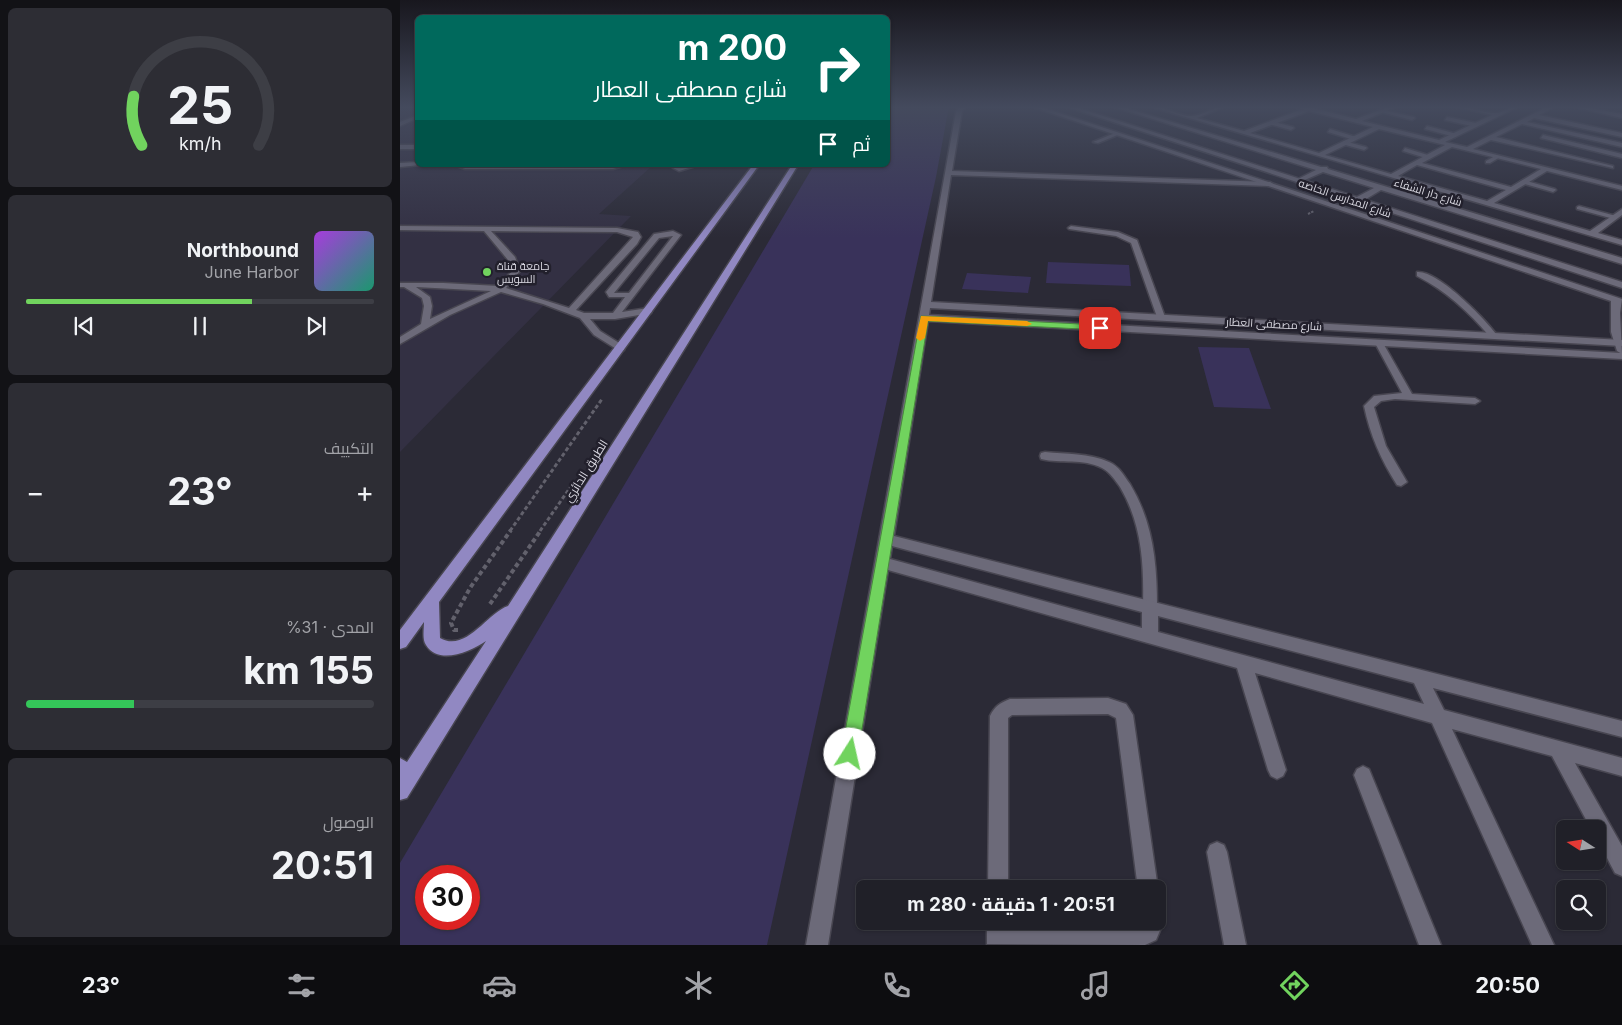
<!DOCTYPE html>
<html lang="ar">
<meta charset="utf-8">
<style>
:root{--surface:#202028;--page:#2d2d34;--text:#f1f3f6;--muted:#a2a3a8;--line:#3d3e45;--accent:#71d35e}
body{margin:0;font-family:Inter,Cairo,sans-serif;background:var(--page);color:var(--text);direction:rtl;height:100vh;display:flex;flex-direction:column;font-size:19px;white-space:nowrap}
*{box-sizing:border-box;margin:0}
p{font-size:16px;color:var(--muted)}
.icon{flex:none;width:28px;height:28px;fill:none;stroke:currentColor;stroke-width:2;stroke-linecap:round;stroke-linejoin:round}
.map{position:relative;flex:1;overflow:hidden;direction:ltr}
.sheet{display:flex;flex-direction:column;gap:8px;padding:8px;background:#121216;width:400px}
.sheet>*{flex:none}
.hud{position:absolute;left:15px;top:15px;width:475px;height:152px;border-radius:8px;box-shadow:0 1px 4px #0004,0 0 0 1px var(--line);direction:rtl;background:#00695c;color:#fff;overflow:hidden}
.needle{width:32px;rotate:282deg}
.tools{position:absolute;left:1156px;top:820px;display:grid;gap:10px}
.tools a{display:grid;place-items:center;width:50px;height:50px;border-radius:8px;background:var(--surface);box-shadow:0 1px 4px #0004,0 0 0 1px var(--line);font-size:25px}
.speed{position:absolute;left:15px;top:865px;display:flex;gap:10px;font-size:25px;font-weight:700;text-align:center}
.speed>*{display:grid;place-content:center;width:65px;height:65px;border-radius:50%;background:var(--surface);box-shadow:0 1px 4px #0004,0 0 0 1px var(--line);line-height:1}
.speed .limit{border:8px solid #d22;background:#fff;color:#111}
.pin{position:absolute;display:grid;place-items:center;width:42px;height:42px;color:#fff;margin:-21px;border-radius:10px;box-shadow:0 2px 8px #0006}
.me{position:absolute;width:55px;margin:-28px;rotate:10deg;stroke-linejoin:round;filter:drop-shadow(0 0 4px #0008)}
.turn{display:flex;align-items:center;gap:18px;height:105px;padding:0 20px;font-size:22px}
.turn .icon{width:65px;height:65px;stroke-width:2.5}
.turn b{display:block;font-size:35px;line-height:42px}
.then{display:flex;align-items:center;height:48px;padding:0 20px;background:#0003;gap:10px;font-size:19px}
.big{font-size:38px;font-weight:700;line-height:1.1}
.sheet .card{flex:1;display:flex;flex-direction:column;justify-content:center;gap:8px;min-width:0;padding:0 18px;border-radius:8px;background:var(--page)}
.sheet .dial{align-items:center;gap:0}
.dial svg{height:130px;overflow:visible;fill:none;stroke:var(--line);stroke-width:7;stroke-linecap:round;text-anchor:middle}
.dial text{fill:var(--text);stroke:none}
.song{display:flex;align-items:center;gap:15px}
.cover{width:60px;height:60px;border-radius:8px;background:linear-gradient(135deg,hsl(280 70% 55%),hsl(160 70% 35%))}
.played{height:5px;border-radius:2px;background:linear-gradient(90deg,var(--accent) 65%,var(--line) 65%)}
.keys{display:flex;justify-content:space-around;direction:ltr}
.heat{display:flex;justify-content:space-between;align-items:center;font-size:28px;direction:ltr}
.charge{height:8px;border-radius:4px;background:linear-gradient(90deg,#34c759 31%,var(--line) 0)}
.trip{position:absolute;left:456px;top:880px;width:310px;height:50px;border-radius:8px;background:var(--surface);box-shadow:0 1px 4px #0004,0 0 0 1px var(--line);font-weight:700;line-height:50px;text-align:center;direction:rtl}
.tab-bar{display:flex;height:80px;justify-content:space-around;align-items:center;background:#0d0d10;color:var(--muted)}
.tab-bar .icon{width:35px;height:35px}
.tab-bar .selected{color:var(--accent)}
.tab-bar b{font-size:22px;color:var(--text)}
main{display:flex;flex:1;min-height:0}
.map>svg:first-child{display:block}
.built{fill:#333043}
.green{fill:#39325a;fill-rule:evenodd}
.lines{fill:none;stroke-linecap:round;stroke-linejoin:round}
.service-casing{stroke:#484651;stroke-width:3}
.minor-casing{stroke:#484651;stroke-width:3}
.tertiary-casing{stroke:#484651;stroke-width:3}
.primary-casing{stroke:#484651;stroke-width:3}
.path-far2{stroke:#62616c;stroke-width:2;stroke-dasharray:2.5 1;stroke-linecap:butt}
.path-far1{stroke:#62616c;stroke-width:3;stroke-dasharray:4 2.5;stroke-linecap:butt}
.path{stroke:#62616c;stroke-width:4;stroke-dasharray:4.5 3;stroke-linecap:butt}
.service{fill:#6c6a79;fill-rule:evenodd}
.minor{fill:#6c6a79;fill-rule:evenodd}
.tertiary{fill:#6c6a79;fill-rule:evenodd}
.primary{fill:#9188c2;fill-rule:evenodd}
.route{fill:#71d35e;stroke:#49893d}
.slow{fill:#f59e0b}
.poi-dot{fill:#71d35e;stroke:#22202c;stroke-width:2}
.labels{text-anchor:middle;stroke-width:5;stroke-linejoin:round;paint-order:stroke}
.far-street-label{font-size:11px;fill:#dbdae3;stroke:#22202c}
.far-poi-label{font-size:11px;fill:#dbdae3;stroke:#22202c;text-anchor:start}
.street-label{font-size:12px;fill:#dbdae3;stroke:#22202c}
</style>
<main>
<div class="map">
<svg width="1222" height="945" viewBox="0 0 1222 945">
<rect width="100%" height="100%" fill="#2b2a36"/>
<path class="built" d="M0,106H17L18,165H253L199,214L231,216L0,452Z"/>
<path class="green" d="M488,106H549L536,177L367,945H0V863L414,165H488ZM69,876V919H26V876Z
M648,262L729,265L731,286L646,283Z
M567,273L631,277L628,293L562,289Z
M798,347L849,348L871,409L814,407Z"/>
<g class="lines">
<g class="service-casing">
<path id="service" d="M983,110L1014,117L1015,118L1012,120L981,112Z
M18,115V118L0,126V122Z
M1047,117L1076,123L1079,125L1076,127L1045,120Z
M871,121L893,127L894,128L891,130L869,124Z
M1027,126L1057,134L1058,135L1055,137L1025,129Z
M930,129L956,137L957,138L954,140L928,132Z
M715,133L720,134L698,143L693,142Z
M944,141L966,147L967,148L964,150L942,144Z
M0,145H18V149H0Z
M1005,148L1031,156L1032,157L1029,159L1003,151Z
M1095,156L1100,157L1090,163H1086V161Z
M18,162V165H20L0,167V163Z
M54,165H227L213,169H65Z
M275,165H281L280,167L299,165L279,171L273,168Z
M1123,180L1155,189L1156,190L1153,192L1121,183L1120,182Z
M1179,206L1216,216L1217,217L1214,219L1177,209V207Z
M0,226L217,228L238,232L241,237L237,244L176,310L184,313H213L225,297H209L206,292L254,234L273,231L281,235L222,312L248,308L252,311L251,313L215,319H190L200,331L224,346V350H218L194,335L180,318L143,304L101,292L50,315L0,344V337L21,324L24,306L22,298L4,287H0V283H43L98,286L112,271L108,260L84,231L0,230ZM91,231L217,232L233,237L169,308L106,288L120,271L115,257ZM273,236L229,293H214L259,238ZM16,287L91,291L30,319L32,306L30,297Z
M671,226L718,232L737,240L765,317L764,319L761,320L757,317L731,243L716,236L669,229L668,228Z
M1017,272C1038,270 1085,319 1097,335L1096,337H1090C1069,312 1046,291 1017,276Z
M979,340L983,343L1012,394L1075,398L1080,401L1075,404L995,399L981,401L974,407L986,446L1007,482L1001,486L997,485C981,460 970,435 964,406L974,396L1002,393L975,343Z
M645,452C666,454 689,453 709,462C719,466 724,476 730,484C753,522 757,563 757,606L755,610L750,612L745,610L743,606C744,564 742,524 720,487C715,480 710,472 702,468C683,458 661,464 641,459L640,456L641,453Z"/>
</g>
<g class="minor-casing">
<path id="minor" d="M561,106H567L562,111L552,171L870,182L873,184L870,186L551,175L531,302L1222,340V346L530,308L529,315L1222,353V359L528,321L494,536L1222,721V737L1033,688L1044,710L1222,758V776L1175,763L1222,846V876L1215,873L1198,841V829H1191L1152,756L1052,729L1154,945H1132L1032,723L855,673L886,770L883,776L877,779L871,776L868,770L837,668L488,570L428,945H406L545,173L556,111ZM492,546L742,612V628L490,559ZM758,616L1014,683L1024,704L758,632Z
M711,106H719L921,167H927L928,169L1222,258V264L981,190L961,202H955V198L974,188L923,172L900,182H896V180L916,170Z
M748,106C763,105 778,116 791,116C803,116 813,106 826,106L797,118L844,131L903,109L893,106L909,107L956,119L991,106H998L962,121L1039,140L1092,115L1053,106C1067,106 1086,114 1097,113C1105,112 1111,106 1120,106L1045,142L1067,147L1149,106H1156L1139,115L1222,133V137L1134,118L1127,122L1222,143V147L1122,124L1096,137L1213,166V168L1091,140L1073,149L1222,186V190L1147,171L1094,203L1190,231L1222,209V215L1198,233L1222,240V245ZM909,111L973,127L919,153L850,133ZM979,129L1045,145L991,174L925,155ZM1052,147L1141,169L1111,187L1022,163ZM1017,165L1106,190L1087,201L998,176Z
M1170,106H1180L1222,114V118Z
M1143,135L1222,154V158L1141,138Z
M708,698L726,704L733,715L758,889V891V889H738L716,718L708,714L612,715L608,718V889H588L590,716C595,706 600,703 610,699Z
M963,766L969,769L1041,945H1019L954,775L957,769Z
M817,842L824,845L827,852L846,945H824L807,852L810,845Z
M758,912L760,914L764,921L756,940L745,945L587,944V921H609V926L740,924L742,921H758Z"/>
</g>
<g class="tertiary-casing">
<path id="tertiary" d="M630,106H638L1222,299L1220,313L1222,354L1217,351L1211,332V301Z
M664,106H672L1222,282V288Z"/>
</g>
<g class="primary-casing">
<path id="primary" d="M353,165H359L39,602L40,638C66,653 87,613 108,606L392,165H398L7,798L0,800V758L7,762L86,641C71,651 39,666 26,645C22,640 24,629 24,622L6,647L0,649V630Z"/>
</g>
<path class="path-far2" d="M908,214L914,211"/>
<path class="path-far1" d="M110,531L202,399
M140,531L174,482"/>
<path class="path" d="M90,604L141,530
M58,630H54L51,623L70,588L111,530"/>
<use href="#service" class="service"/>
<use href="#minor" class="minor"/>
<use href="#tertiary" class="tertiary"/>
<use href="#primary" class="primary"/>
</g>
<linearGradient id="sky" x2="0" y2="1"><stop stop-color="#18171e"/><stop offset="0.45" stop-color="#444a5d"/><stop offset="1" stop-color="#444a5d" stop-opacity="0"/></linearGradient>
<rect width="1222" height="238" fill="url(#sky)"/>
<path class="route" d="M521,316L700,325L705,328L700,330L528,321L458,754L455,760L450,762L444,760L441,754Z"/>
<path class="slow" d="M521,316L627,321L632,324L627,326L528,321L525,338L520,341L516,338Z"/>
<circle class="poi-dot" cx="87" cy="272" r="5"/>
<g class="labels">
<g class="far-street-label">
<text transform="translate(1028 192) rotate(17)" y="4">شارع دار الشفاء</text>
<text transform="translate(945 198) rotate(19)" y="4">شارع المدارس الخاصه</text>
<text transform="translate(874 324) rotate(3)" y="4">شارع مصطفى العطار</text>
</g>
<g class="far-poi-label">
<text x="97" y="270">جامعة قناة<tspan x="97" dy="13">السويس</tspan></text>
</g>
<g class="street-label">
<text transform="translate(186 471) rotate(-58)" y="4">الطريق الدائري</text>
</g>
</g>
</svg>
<div class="tools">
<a><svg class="needle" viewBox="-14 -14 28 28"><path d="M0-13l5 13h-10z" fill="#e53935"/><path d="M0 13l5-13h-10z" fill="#a2a3a8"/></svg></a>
<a><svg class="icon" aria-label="search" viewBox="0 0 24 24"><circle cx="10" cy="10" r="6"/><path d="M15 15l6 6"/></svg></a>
</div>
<div class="speed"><div class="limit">30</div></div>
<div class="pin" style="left:700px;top:328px;background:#d93025"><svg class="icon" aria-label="arrive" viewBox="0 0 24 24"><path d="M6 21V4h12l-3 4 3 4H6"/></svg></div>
<svg class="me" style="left:450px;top:754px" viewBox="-20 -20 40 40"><circle r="19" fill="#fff"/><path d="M0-13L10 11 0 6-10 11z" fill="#71d35e"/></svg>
<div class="trip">20:51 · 1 دقيقة · 280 m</div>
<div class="hud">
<div class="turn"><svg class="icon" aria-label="right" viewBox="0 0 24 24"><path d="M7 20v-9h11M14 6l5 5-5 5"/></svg><div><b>200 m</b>شارع مصطفى العطار</div></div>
<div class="then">ثم<svg class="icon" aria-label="arrive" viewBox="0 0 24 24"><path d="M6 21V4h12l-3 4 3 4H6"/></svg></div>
</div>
</div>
<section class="sheet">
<div class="card dial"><svg viewBox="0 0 100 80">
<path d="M14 69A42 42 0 1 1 86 69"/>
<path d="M14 69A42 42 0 0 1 9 39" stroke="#71d35e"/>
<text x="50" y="56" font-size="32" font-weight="700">25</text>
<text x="50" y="72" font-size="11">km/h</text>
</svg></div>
<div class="card">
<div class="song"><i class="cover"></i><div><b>Northbound</b><p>June Harbor</p></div></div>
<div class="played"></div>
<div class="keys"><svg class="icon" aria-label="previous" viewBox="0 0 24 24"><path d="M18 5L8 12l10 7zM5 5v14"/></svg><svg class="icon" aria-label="pause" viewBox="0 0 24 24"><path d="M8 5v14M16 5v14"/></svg><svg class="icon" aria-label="next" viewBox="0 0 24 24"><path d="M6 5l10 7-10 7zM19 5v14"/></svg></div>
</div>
<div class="card"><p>التكييف</p>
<div class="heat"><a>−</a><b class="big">23°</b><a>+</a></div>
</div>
<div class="card"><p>المدى · 31%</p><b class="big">155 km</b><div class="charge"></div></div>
<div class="card"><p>الوصول</p><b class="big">20:51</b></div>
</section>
</main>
<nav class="tab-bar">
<b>20:50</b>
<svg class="icon selected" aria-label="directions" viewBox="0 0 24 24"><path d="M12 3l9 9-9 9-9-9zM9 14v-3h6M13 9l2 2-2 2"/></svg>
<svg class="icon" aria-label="music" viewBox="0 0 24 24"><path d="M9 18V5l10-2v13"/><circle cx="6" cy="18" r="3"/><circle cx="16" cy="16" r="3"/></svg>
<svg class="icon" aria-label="phone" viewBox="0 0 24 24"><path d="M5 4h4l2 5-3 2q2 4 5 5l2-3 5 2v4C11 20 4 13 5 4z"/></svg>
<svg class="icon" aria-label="climate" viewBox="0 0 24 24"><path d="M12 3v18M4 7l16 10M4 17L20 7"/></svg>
<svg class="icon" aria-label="car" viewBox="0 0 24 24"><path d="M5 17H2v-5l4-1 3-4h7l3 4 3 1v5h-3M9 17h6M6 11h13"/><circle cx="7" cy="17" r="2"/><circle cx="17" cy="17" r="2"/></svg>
<svg class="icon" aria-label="filters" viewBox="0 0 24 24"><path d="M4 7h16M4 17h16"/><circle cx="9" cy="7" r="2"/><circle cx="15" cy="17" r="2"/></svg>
<b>23°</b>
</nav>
